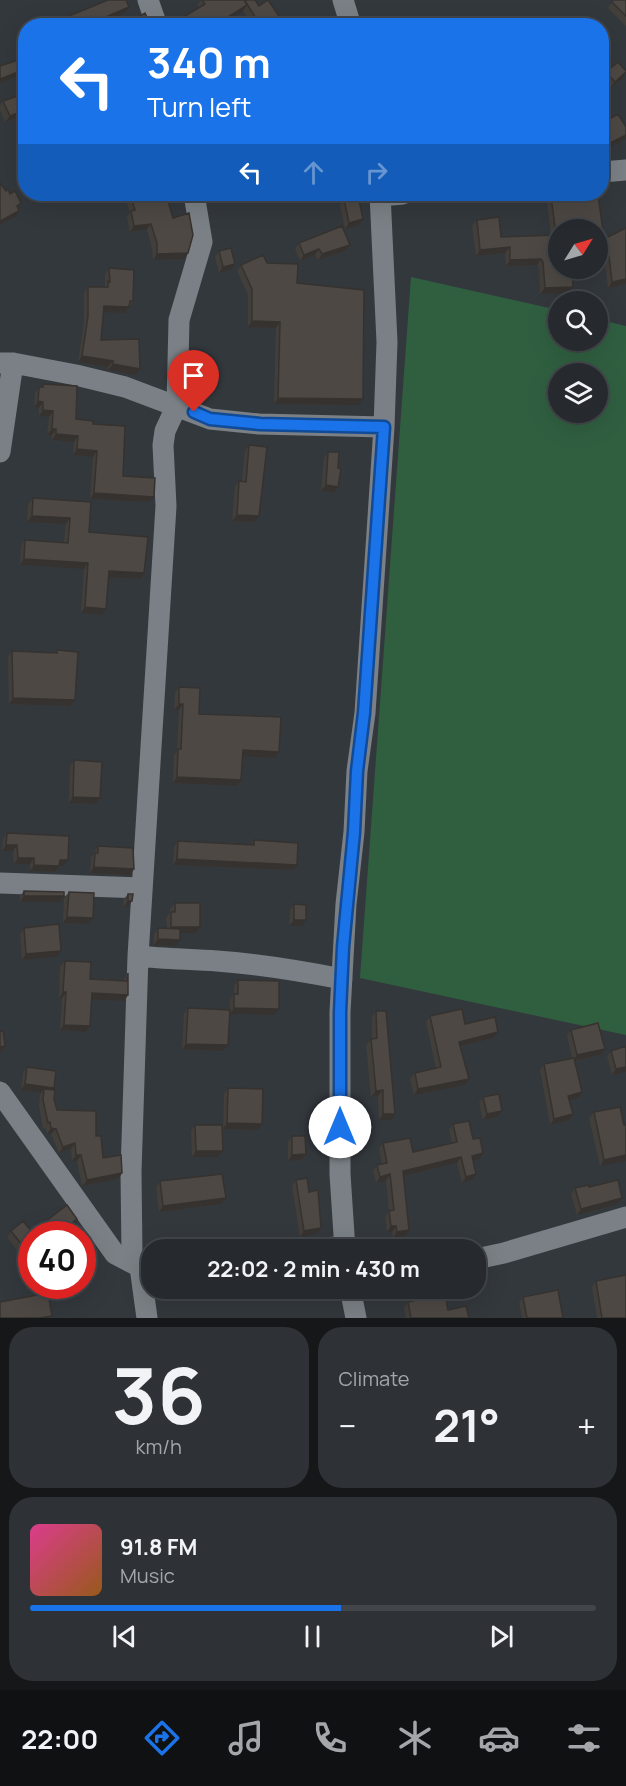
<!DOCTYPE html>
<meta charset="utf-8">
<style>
:root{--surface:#262a2e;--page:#2e3236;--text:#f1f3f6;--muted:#a4a7aa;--line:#42464a;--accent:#1a73e8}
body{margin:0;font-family:Manrope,sans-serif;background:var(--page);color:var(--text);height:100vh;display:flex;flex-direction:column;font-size:22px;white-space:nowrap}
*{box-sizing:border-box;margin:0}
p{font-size:20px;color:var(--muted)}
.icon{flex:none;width:33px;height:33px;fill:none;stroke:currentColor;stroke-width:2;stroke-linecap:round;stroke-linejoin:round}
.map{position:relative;height:1318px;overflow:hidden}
.panel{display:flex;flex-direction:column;gap:9px;padding:9px;background:#151719;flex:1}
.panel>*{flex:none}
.banner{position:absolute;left:18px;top:18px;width:591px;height:183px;border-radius:24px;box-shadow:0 6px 24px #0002,0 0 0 2px var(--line);background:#1a73e8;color:#fff;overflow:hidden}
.needle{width:39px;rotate:53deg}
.controls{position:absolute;left:548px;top:219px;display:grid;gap:12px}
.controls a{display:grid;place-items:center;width:60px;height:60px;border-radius:50%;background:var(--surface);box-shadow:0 6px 24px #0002,0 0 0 2px var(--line);font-size:30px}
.speed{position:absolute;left:18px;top:1221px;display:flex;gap:12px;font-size:30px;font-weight:700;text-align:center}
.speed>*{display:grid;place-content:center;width:78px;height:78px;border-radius:50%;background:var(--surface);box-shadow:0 6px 24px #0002,0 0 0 2px var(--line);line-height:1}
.speed .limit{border:9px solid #d22;background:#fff;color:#111}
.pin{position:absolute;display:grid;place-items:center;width:51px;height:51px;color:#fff;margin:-62px -26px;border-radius:50% 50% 50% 0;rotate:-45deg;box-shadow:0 0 6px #0007}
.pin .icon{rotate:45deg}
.me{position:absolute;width:66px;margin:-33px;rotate:0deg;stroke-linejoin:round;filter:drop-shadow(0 0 4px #0008)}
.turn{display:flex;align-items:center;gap:21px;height:126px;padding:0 30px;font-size:27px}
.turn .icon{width:78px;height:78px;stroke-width:2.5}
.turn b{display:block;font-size:42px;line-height:51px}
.lanes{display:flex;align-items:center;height:57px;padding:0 30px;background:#0003;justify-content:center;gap:30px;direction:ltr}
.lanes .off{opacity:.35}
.big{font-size:45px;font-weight:700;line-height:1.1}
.panel .widget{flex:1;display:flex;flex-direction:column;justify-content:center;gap:9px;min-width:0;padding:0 21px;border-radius:24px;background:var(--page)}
.panel .dial{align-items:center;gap:0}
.dial b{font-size:78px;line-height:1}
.song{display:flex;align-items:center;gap:18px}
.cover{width:72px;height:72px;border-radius:9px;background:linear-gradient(135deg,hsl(330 70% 55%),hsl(30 70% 35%))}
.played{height:6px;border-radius:3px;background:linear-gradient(90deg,var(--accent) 55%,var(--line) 55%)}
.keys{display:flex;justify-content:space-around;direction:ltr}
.heat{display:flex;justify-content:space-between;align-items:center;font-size:33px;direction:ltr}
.panel .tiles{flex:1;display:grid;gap:9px;grid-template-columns:1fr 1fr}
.widget:last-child{grid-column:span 2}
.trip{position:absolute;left:141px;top:1239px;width:345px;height:60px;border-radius:24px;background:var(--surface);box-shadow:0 6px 24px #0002,0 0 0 2px var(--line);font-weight:700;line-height:60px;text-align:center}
.menu{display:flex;height:96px;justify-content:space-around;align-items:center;background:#0f1112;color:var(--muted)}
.menu .icon{width:42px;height:42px}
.menu .current{color:var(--accent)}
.menu b{font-size:27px;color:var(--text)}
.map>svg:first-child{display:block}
.green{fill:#305f40;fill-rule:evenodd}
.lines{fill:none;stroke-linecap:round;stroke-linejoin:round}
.minor{stroke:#7a8085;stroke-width:21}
.wall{fill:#423e3a}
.shaded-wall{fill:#36322f}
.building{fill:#4d4843;stroke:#36322f;stroke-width:1.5}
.route-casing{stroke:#114b97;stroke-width:15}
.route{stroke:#1a73e8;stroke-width:10}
</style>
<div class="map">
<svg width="626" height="1318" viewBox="0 0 626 1318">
<rect width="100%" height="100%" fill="#33383d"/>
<path class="green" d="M411,277L558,310V340H597V319L626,326V1035L360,978ZM558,374H597V412H558Z"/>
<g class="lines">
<path class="minor" d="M148,0L157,26
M343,0L351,26
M602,172L626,170
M380,196L403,194
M0,363H13L76,375L125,387L210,419L259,424L384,427
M0,452L13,363
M0,883L142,888
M138,956C164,959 190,959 217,961C259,964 301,971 342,979
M0,1092L115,1254L140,1267L144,1266
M308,1250L344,1246
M345,1250L340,1174V1012L346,904L354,832L357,771L365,713L384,427L387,342L380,194
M476,1259L504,1253L626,1217
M350,1288L356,1318
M147,1318L140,1267L132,1256L131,1172L138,956L166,506L163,445L165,431L177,405L179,320L202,242L194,194"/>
</g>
<path class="wall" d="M201,0H244L245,1L259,6L275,22L272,24L274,26H253L243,11L181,21L185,16L199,7L197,5Z
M613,0H626V26L608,8Z
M140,16L151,26H138L136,22Z
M606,72L623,78L610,88L602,78Z
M26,93V114L5,122L0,110V105L3,101Z
M127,194H166L173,218L188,253L184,259L153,260L152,249L147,229L130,232L127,217L130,213L125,196Z
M245,194H264L250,202Z
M551,196L604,239L626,228V284L608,288L605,262L558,230L573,287L569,293L540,294L539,268L537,265L506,266L505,253L476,256L472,226L477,220L501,237L551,235L547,202Z
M344,199L359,225L345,229L340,205Z
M299,243L346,251L318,260L315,255L300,261L295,249Z
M219,251L235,264L231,270L219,273L215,257Z
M267,263L297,283L363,399L359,405L274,404L276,328L248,327V295L237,271L241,265Z
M109,268L133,301L125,313L104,312L101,340L136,375L108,370V367L78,362L84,322V293L88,287H104L105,285V274Z
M43,384L76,419L93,424L123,476L149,502L90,499L93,457L73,455L74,442L52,440V435H47L49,417L39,416V408L34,407L35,393L39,387H41Z
M249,445L255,522L232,521L235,487L239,481H242L245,451Z
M328,452L338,487L334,493L321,491L324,458Z
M33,498L91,502L89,532L140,579L108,577L106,609L102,615L81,613L84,569L20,565L21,546L25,540L64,542L66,524L27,522L28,504Z
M57,650L75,700L70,706L9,704L8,657L12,651L55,653Z
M179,687L199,714L279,752L275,758L243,756L237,786L173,783L174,755L177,751L179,710H174L175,693Z
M74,760L100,798L96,804L69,803L70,766Z
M7,833L68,860L63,866H59L55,872L30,871V864H14L13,851H2L3,839Z
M254,840L293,870L173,865L174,847L178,841L251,845Z
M98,846L134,869L130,875L90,873L91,858Z
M24,891L60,902H20V896Z
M69,892L89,924L63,923L64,898Z
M128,894V907H124L123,900Z
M175,903L200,927L196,933H180V940L176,946L154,945V934L158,928H167L166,918L170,913V909Z
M294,904L302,926H289L290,910Z
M24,928L57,957L22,960L20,934Z
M65,961L90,979L124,980L128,973V995L124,1001L91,999L90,1026L86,1032L60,1030L62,998H59L60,967Z
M238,980L279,1009L274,1015L230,1014V1000L234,994V986Z
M188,1008L223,1051L182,1049L184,1014Z
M376,1011L391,1120H379L378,1096L371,1097L366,1045L371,1039L372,1038V1017Z
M430,1016L498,1032L494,1038L460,1046L469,1079L465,1085L414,1095L410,1079L415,1073L436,1068L426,1022Z
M571,1030L605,1049L601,1055L575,1061L578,1098L570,1100L573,1114L569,1120L550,1125L540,1070L544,1064L572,1058L567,1035Z
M611,1051L626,1072L612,1075L607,1056Z
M27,1067L53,1090L57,1110L96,1136L103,1158L122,1173L118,1179L82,1186L77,1161H72L71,1149L59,1153L51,1134H47L46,1128L43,1129L39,1106L40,1095L41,1093L21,1090L23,1073Z
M228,1088L258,1130L223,1129L224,1094Z
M483,1097L498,1117L483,1120L479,1103Z
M594,1112L626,1160L600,1166L589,1118Z
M453,1124L473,1139L479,1159L473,1160L472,1180L462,1183L457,1163L403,1176L409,1230L405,1236L393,1238L392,1232H387L385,1217L389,1211L386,1180L376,1183L373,1171L377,1165L382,1164L379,1149L383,1143L413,1152L452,1143L449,1130Z
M195,1125L218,1157H192L191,1131Z
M292,1136L301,1160L288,1161V1142Z
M296,1180L317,1234L300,1237L292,1186Z
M160,1181L226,1198L221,1204L159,1212L156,1187Z
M589,1187L618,1204L577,1215L571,1194L575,1188Z
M73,1225L32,1234V1257L25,1261L7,1237L11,1231L32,1232Z
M596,1281L626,1318H597L592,1287Z
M523,1297L563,1318H522L519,1303Z
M408,1302L448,1310L469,1318H406L404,1308Z"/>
<path class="shaded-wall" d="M247,5L243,11L219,26H214Z
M129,7L125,13L95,26H85Z
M279,16L275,22L269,26L271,21Z
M26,69L22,74L0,83V79Z
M626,72L623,78L610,88L615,82Z
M26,110V114L5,122L10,116Z
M626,135V139L602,151V147Z
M258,194H264L250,202L254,196Z
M19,211L15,217L0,225V221Z
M363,219L359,225L345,229L349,223Z
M151,224L147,229L130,232L134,226Z
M350,245L346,251L318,260L322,254Z
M510,247L505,253L476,256L480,250Z
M319,249L315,255L300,261L304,255Z
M188,253L184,259L153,260L157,254Z
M609,256L605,262L597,263V258Z
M541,259L537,265L506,266L510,260Z
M235,264L231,270L219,273L223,267Z
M626,279V284L608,288L612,282Z
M573,287L569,293L540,294L545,288Z
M104,306L129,307L125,313L100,312Z
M252,321L280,322L276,328L248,327Z
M82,356L113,361L108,367L78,362Z
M113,364L140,369L136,375L108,370Z
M278,398L363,399L359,405L274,404Z
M38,401L43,402L39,408L34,407Z
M43,410L53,411L49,417L39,416Z
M52,429H56L52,435H47Z
M56,434L78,436L74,442L52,440Z
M77,449L97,451L93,457L73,455Z
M326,485L338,487L334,493L321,491Z
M94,493L154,497L149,502L90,499Z
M237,515L259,516L255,522L232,521Z
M32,516L70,518L66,524L27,522Z
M24,559L88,563L84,569L20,565Z
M109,571L144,573L140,579L105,577Z
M85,607L106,609L102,615L81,613Z
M13,698L75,700L70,706L9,704Z
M179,704H183L179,710H174Z
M243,750L279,752L275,758L239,756Z
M177,777L241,780L237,786L173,783Z
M73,797L100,798L96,804L69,803Z
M6,845H17L13,851H2Z
M18,858H34L30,864H14Z
M177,859L297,865L293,870L173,865Z
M60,860H68L63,866H55Z
M34,865L59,866L55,872L30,871Z
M94,867L134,869L130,875L90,873Z
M24,896H64L60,902H20Z
M128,901H132L128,907H124Z
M67,917L93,918L89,924L63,923Z
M294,920H306L302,926H289Z
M171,927H200L196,933H167Z
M158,939L180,940L176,946L154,945Z
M61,951L57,957L22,960L26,954Z
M63,992H66L62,998H59Z
M92,993L128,995L124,1001L87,999Z
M234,1008L279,1009L274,1015L230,1014Z
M64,1025L90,1026L86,1032L60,1030Z
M498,1032L494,1038L455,1047L459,1042Z
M186,1044L228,1045L223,1051L182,1049Z
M5,1046L1,1052H0V1047Z
M605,1049L601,1055L573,1061L577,1055Z
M626,1067V1072L612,1075L616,1069Z
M469,1079L465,1085L414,1095L418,1089Z
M25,1084L54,1088L50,1094L44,1089L41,1093L21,1090Z
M383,1090L378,1096L371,1097L376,1091Z
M582,1092L578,1098L564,1102L568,1096Z
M502,1111L498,1117L483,1120L487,1114Z
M383,1114H395L391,1120H379Z
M573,1114L569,1120L550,1125L554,1119Z
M227,1123L262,1124L258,1130L223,1129Z
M51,1128L56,1129L51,1134H47Z
M75,1143L71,1149L59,1153L63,1147Z
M196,1151H223L218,1157H192Z
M483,1153L479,1159L468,1162L472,1156Z
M306,1154L301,1160L288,1161L292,1155Z
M76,1155H81L77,1161H72Z
M626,1155V1161L600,1166L604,1160Z
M461,1157L457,1163L399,1177L403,1171Z
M122,1173L118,1179L82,1186L87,1180Z
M390,1174L386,1180L376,1183L380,1177Z
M476,1174L472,1180L462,1183L466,1177Z
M226,1198L221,1204L159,1212L163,1206Z
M622,1198L618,1204L577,1215L581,1209Z
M77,1219L73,1225L60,1234H57Z
M391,1226H396L392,1232H387Z
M321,1228L317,1234L300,1237L304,1231Z
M409,1230L405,1236L393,1238L397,1232Z"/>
<path class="building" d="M108,0H126L129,7L85,26H55L54,22Z
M202,0H244L247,5L214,26H172L173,24L187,19L185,16L205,4Z
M247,0H255L259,6L268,0L279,16L271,21L274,26H261L245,1Z
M613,0H626V16L612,2Z
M145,13L151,26H145L140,16Z
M21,59L26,69L0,79V66Z
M618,62L626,71V72L615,82L606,72Z
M26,93V110L10,116L3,101Z
M618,114L626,127V135L602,147V123Z
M0,183L6,191L8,189L10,194L15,191L21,203L17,206L19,211L0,221Z
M130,194H166L173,218L189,213L193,235L188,253L157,254V243L151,224L134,226L131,211L135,210Z
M581,194H598L604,239L626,228V279L612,282L609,256L597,258V230H558V268H572L573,287L545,288L543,262L541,259L510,260V247L480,250L477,220L499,217L501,237L556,235L551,196Z
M358,195L363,219L349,223L344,199Z
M342,226L350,245L322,254L319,249L304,255L299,243Z
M231,248L235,264L223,267L219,251Z
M263,255L267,263L298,264L297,283L364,290L363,399L278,398L280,322L252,321V289L241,265Z
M109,268L134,270L133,301H130L129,307L104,306L101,340L139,339L140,369L113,364V361L82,356L88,316V287H108V281L110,282Z
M43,384L77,386L76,419L93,421V424L125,426L123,476L155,478L154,497L94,493L97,451L77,449L78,436L56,434V429H52L53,411L43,410V402L38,401L39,387H43Z
M249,445L267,447L259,516L237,515L239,481L246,482Z
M328,452H339L338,468L341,469L338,487L326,485Z
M33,498L91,502L89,532L148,537L144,573L109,571L106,609L85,607L88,563L24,559L25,540L68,543L70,518L32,516Z
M57,650L78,652L75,700L13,698L12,651L57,653Z
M179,687L200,688L199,714L281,717L279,752L243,750L241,780L177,777L178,749H181L183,704H179Z
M74,760L102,762L100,798L73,797Z
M7,833L69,836L68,860H60L59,866L34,865V858H18L17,845H6Z
M254,840L298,843L297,865L177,859L178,841L254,845Z
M98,846L133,848L134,869L94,867L95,853H98Z
M24,891L64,892V896H24Z
M69,892L94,893L93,918L67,917Z
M128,894H133L132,901H128Z
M175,903H200V927H171V912H175Z
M294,904L306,905V920H294Z
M59,924L61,951L26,954L24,928Z
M158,928L180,929V940L158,939Z
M65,961L91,962L90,979L127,981L128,973V995L92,993L90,1026L64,1025L66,992H63Z
M238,980L279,981V1009L234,1008V994H238Z
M188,1008L230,1010L228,1045L186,1044Z
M462,1009L465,1024L495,1017L498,1032L459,1042L469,1079L418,1089L415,1073L441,1067L430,1016Z
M376,1011H386L395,1114H383V1090L376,1091L371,1039L377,1038Z
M598,1023L605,1049L577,1055L571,1030Z
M0,1031H3L5,1046L0,1047Z
M626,1046V1067L616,1069L611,1051Z
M574,1058L582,1092L568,1096L573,1114L554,1119L544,1064Z
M27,1067L56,1071L54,1088L25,1084Z
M228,1088L263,1089L262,1124L227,1123Z
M44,1089L55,1090L54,1099L57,1110L96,1111V1136H101L103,1158L121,1155L122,1173L87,1180L81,1155H76L75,1143L63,1147L56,1129L51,1128L50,1122L48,1123L43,1100Z
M499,1094L502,1111L487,1114L483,1097Z
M620,1107L624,1125H626V1155L604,1160L594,1112Z
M469,1121L473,1139L480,1138L483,1153L472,1156L476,1174L466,1177L461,1157L403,1171L409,1230L397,1232L396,1226H391L389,1211L394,1210L390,1174L380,1177L377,1165L387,1163L383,1143L410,1138L413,1152L457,1142L453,1124Z
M195,1125H222L223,1151H196Z
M292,1136H305L306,1154L292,1155Z
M222,1174L226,1198L163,1206L160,1181Z
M307,1178L309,1192L318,1190L321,1228L304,1231L296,1180Z
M618,1180L622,1198L581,1209L575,1188L589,1185V1187Z
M67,1205L77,1219L57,1234H32V1254L30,1255L11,1231L23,1221L32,1232Z
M626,1275V1318H602L596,1281Z
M558,1290L563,1318H527L523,1297Z
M48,1293L52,1316L39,1318H0V1302Z
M445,1294L448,1310L466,1306L469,1318H411L408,1302Z"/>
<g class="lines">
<g class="route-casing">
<path id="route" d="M194,412L210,419L260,424L384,427L364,713L357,771L354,832L343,947L340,1012V1127"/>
</g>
<use href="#route" class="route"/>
</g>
</svg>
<div class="controls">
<a><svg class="needle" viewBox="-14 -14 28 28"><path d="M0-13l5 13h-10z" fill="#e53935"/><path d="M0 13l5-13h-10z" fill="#a4a7aa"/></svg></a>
<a><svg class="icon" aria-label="search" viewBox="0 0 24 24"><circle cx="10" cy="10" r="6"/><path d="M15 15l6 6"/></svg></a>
<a><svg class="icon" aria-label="layers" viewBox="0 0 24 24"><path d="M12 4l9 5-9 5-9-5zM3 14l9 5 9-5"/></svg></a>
</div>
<div class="speed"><div class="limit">40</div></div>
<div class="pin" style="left:194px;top:412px;background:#d93025"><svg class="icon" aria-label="arrive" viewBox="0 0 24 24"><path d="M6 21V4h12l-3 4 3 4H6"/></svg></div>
<svg class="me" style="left:340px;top:1127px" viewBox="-20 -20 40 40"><circle r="19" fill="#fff"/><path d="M0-13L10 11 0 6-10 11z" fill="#1a73e8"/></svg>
<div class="trip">22:02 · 2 min · 430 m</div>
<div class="banner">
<div class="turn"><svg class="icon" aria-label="left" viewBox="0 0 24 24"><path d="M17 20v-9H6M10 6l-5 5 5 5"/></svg><div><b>340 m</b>Turn left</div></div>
<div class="lanes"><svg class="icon" aria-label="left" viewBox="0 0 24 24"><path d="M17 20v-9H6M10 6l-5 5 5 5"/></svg><svg class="icon off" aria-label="ahead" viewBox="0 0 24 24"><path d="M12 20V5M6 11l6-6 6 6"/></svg><svg class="icon off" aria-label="right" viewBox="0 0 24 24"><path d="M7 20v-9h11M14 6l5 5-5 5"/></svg></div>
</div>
</div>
<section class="panel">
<div class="tiles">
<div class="widget dial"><b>36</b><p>km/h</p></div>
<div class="widget"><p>Climate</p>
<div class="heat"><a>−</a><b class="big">21°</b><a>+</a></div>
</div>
<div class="widget">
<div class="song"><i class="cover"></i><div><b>91.8 FM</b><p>Music</p></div></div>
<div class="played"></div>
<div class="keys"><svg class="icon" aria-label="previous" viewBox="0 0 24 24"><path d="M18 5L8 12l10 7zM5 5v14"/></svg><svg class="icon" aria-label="pause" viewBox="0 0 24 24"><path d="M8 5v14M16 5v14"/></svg><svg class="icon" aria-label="next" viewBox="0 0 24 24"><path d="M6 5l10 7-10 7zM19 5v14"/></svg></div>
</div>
</div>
</section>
<nav class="menu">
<b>22:00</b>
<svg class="icon current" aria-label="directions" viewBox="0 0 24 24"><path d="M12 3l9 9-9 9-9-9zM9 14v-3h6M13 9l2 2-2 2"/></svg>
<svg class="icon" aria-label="music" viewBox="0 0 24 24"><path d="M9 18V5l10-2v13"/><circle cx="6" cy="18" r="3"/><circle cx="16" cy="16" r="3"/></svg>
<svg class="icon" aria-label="phone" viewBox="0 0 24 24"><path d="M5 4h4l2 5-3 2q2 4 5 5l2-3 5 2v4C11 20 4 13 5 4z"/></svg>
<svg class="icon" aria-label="climate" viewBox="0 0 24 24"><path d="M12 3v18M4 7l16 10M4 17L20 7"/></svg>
<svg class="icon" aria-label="car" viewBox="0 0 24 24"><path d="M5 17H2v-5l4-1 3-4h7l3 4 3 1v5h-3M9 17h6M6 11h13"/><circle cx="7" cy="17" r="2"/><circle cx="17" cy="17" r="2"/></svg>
<svg class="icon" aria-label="filters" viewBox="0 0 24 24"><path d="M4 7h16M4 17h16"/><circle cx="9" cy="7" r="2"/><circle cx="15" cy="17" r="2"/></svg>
</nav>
